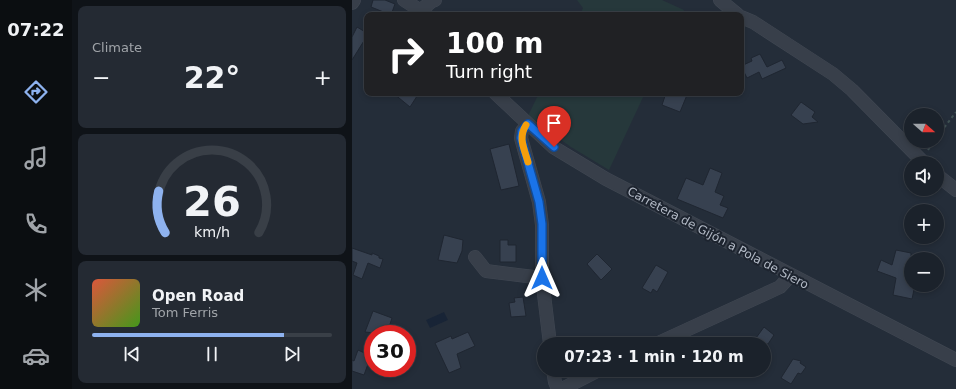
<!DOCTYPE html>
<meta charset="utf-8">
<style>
:root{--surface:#1b222b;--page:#242a33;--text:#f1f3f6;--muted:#a0a4a9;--line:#393f47;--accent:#8eb2ef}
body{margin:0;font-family:"DejaVu Sans",sans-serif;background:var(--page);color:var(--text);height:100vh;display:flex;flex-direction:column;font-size:15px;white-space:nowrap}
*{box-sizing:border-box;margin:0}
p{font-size:13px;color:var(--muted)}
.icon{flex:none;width:22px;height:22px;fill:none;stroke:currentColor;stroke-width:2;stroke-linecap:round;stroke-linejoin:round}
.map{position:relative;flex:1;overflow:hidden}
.details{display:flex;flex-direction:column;gap:6px;padding:6px;background:#0f1318;width:280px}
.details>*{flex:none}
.banner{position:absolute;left:12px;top:12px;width:380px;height:84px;border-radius:8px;box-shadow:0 2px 6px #0003,0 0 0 1px var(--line);background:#202124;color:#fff;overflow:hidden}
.needle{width:26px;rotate:111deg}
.fabs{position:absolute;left:552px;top:108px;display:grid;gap:8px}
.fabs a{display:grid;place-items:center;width:40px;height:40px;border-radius:50%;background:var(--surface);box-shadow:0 2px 6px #0003,0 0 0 1px var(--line);font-size:20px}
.speed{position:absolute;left:12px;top:325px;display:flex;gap:8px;font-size:20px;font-weight:700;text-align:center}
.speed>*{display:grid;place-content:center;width:52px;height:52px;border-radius:50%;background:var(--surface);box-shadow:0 2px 6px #0003,0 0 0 1px var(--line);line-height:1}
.speed .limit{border:6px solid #d22;background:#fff;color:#111}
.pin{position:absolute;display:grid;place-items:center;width:34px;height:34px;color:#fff;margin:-41px -17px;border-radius:50% 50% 50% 0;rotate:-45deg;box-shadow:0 0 4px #0007}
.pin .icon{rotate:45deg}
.me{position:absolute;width:44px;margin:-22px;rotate:0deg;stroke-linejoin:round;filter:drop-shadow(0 0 3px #0008)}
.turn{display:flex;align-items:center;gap:14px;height:84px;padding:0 16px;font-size:18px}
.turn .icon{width:52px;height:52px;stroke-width:2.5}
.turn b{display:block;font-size:28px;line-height:34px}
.big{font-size:30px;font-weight:700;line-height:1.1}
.details .tile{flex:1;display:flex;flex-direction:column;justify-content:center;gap:6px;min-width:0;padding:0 14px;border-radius:8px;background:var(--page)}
.details .dial{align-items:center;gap:0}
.dial svg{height:104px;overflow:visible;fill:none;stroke:var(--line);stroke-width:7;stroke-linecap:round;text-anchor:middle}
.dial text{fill:var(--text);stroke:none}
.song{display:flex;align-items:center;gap:12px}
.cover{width:48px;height:48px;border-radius:6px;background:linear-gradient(135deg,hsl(10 70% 55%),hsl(100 70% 35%))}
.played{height:4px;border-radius:2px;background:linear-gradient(90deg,var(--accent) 80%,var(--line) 80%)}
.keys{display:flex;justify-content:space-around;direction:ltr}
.heat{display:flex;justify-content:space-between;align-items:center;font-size:22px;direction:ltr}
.trip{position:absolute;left:185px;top:337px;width:234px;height:40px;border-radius:20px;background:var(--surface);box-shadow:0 2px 6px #0003,0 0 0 1px var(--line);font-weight:700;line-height:40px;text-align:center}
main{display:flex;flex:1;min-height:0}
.tab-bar{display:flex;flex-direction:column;width:72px;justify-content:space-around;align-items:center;background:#0b0e11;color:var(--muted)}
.tab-bar .icon{width:28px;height:28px}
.tab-bar .active{color:var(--accent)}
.tab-bar b{font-size:18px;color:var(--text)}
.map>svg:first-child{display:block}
.green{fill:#26383b}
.water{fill:#182436}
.building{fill:#374150;stroke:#1f2631}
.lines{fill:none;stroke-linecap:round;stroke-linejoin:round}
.minor-casing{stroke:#414853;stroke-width:14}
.path{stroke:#3f5153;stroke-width:2;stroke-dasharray:3 3;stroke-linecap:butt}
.minor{stroke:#383f4a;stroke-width:13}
.route-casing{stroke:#114b97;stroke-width:10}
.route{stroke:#1a73e8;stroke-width:7}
.slow{stroke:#f59e0b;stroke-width:7}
.labels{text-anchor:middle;stroke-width:4;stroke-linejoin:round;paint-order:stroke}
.street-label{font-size:12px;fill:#b3bac6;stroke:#1d242f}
</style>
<main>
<nav class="tab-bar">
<b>07:22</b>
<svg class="icon active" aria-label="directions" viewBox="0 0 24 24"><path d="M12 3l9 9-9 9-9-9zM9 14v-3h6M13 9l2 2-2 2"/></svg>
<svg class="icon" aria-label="music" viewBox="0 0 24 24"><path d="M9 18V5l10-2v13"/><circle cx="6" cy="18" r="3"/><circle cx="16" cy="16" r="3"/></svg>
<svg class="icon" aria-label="phone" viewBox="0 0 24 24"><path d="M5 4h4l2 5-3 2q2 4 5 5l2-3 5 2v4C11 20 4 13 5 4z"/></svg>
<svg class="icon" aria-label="climate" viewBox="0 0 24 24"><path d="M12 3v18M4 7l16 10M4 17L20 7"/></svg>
<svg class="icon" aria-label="car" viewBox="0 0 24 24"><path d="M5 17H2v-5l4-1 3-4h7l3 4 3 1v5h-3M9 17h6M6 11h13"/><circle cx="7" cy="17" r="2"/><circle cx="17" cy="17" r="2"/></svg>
</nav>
<section class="details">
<div class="tile"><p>Climate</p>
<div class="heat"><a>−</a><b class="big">22°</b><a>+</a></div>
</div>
<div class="tile dial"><svg viewBox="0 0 100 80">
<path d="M14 69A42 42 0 1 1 86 69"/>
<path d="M14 69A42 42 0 0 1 9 37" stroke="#8eb2ef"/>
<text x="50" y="56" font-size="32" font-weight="700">26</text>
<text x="50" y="72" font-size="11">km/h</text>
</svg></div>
<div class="tile">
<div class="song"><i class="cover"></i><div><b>Open Road</b><p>Tom Ferris</p></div></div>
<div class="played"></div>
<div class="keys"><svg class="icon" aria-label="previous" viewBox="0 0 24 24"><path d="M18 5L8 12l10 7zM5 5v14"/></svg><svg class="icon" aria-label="pause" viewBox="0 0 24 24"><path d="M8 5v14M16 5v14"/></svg><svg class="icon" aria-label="next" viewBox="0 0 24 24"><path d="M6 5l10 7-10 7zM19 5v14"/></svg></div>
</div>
</section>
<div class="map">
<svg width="604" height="389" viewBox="0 0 604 389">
<rect width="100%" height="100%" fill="#242d39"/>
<path class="green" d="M225,0H310L332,10L330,15H228L231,8Z
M187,93H293L257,170L219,147L176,116Z"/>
<path class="water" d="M92,312L96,320L78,328L74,320Z"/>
<path class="building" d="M21,0H33L43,4L39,15L19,7Z
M5,27L15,33V36L0,60V37Z
M408,54L415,67L430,60L434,68L410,79L407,72L395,78L389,66L400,61L399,58Z
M41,93H67L58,107Z
M314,93H329L335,95L328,112L310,105Z
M449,102L463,112L460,117L466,122L451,124L439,115Z
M157,144L167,186L149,190L138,149Z
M358,168L370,173L363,192L372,196L368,205L376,208L371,218L325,199L334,178L351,185Z
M92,235L111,240L110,251L105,263L86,260Z
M148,240H156V245H164V262H148Z
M0,248L20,255V253L27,256V258L31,259L28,268L16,263L10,279L1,275L5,263L0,261Z
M544,250L559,253V285H563L560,299L541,295L544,278L525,271L529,260L540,265Z
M245,254L260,269L249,280L235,264Z
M304,265L316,272L305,292L301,289L299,293L290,288Z
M171,297L174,316L159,317L157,303L163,302L162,298Z
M21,311L40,318L36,330L34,329L32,334L13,332Z
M412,327L422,335L416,344H412L404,338Z
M116,332L123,346L105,354L109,368L97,373L83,343L99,336L100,339Z
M6,350L19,356L12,375L0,371V360L2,361Z
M441,359L449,361L448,363L454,367L449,374L446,373L439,384L429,378Z"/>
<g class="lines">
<g class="minor-casing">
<path id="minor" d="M52,0L75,15
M368,0L386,15
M0,3L2,0
M69,10L80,1L83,0
M389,17L401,22L481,74L500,90L572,163
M143,93L201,147L254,179L604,360
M176,124L170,131L169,138L187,202L190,225V278L198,344
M585,175L604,190
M123,257L134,271L190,278
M304,344L428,287L438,276
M201,370L203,382L206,389
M210,389L247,370"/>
</g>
<path class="path" d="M585,137L604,112
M576,150L582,141"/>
<use href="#minor" class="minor"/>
</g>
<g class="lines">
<g class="route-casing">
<path id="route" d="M190,278V224L187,202L169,138L170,131L176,124L202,147"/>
</g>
<use href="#route" class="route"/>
<path class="slow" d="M174,125C166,138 172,148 176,162"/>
</g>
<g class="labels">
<g class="street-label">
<text transform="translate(366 238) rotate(28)" y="4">Carretera de Gijón a Pola de Siero</text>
</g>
</g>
</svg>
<div class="fabs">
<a><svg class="needle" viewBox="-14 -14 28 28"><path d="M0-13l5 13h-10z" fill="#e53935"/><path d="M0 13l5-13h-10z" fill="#a0a4a9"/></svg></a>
<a><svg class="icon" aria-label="sound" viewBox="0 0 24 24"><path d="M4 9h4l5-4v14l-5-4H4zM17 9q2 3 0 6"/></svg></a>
<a>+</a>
<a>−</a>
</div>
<div class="speed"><div class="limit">30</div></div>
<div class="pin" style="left:202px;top:147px;background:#d93025"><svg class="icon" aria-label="arrive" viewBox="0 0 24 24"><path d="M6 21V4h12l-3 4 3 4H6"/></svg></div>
<svg class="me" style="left:190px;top:278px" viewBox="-20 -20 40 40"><path d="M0-17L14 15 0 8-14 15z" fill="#1a73e8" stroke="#fff" stroke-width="4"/></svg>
<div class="trip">07:23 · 1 min · 120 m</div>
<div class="banner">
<div class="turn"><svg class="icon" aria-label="right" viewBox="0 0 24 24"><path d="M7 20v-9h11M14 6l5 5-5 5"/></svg><div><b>100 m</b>Turn right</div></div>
</div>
</div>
</main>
